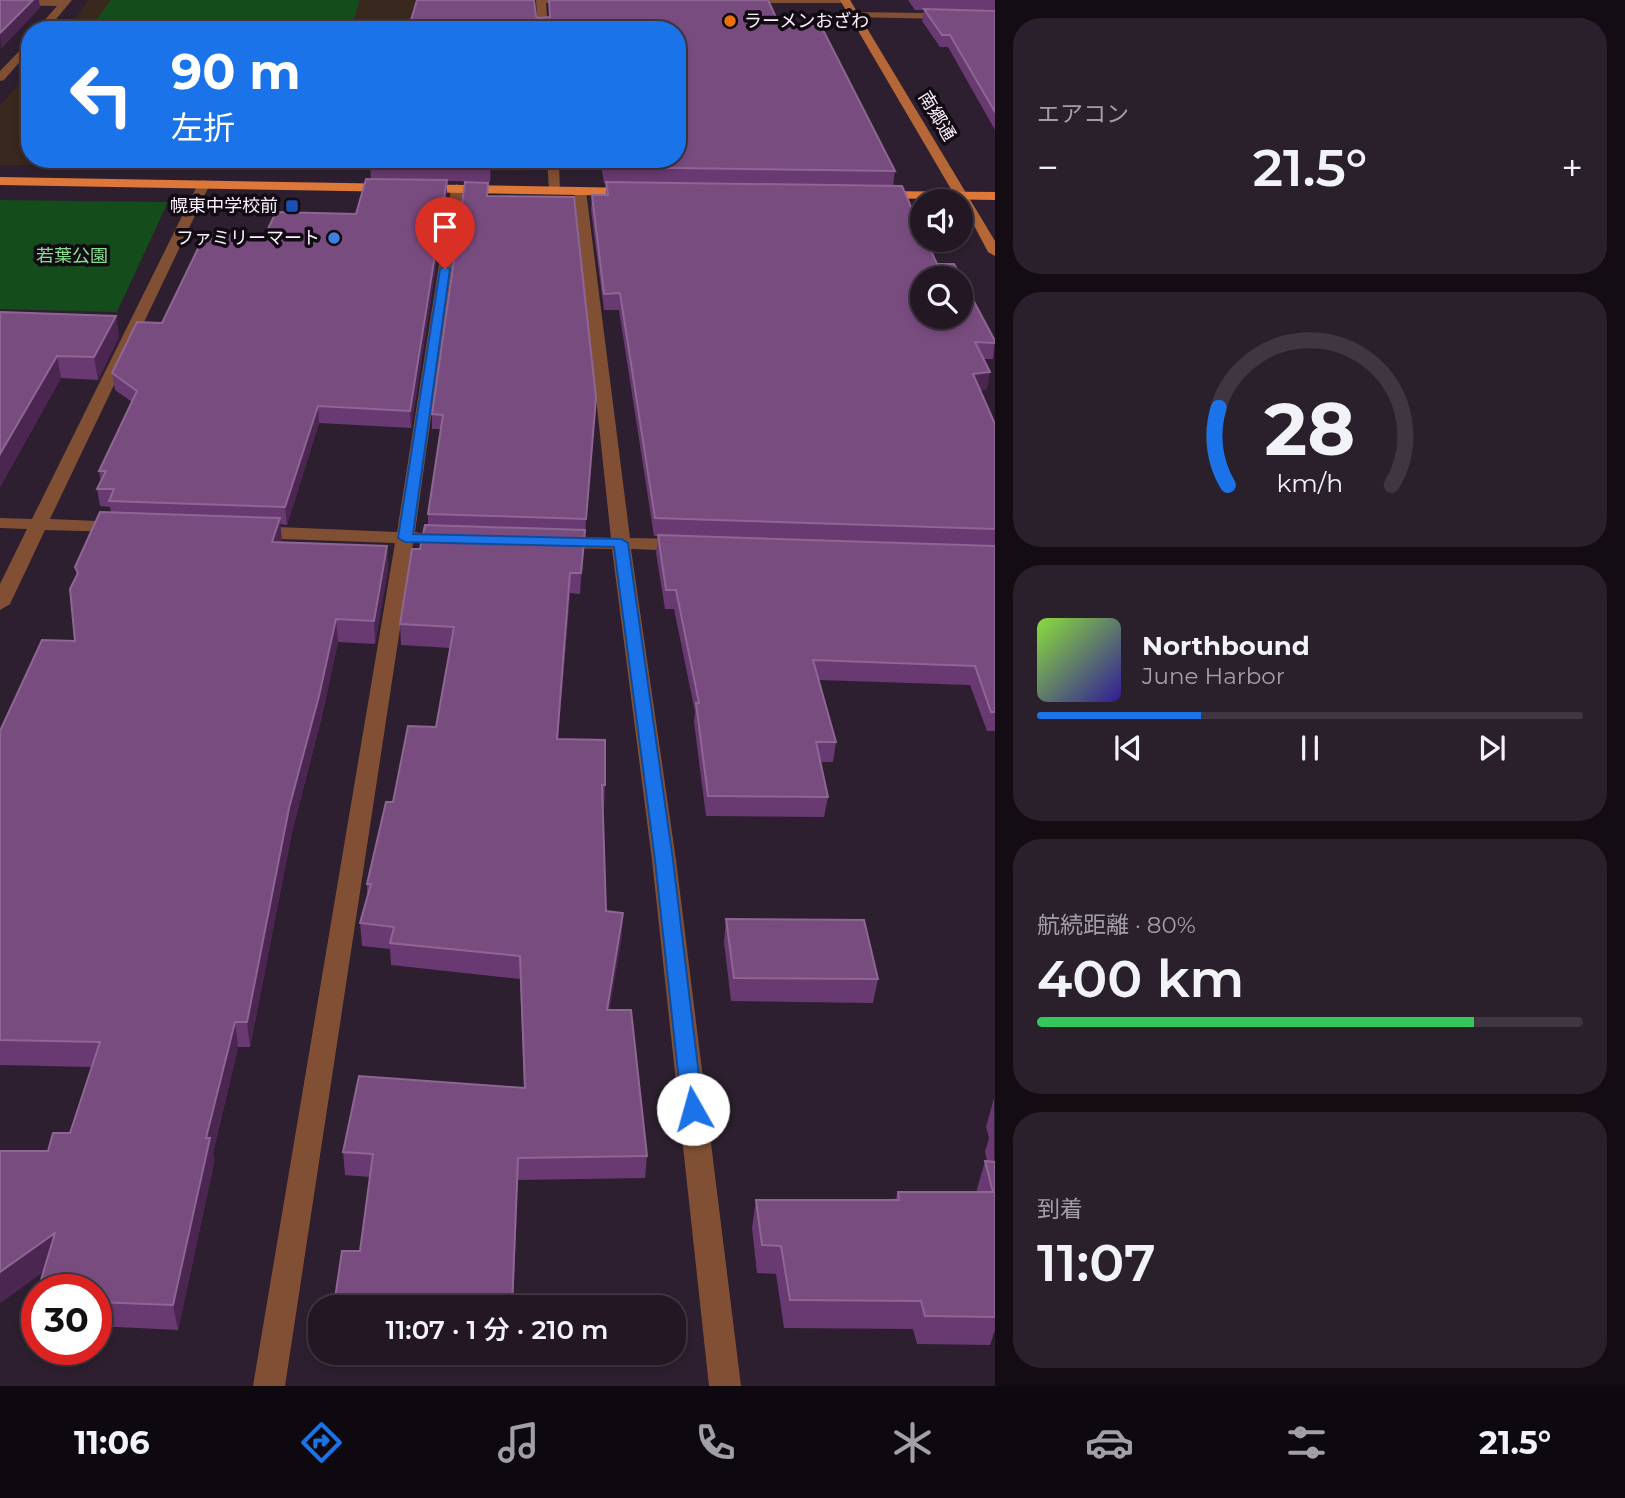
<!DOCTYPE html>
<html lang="ja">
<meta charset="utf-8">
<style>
:root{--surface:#221723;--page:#2a202b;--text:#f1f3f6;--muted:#a29fa6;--line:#3f3641;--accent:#1a73e8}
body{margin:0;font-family:Montserrat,"Noto Sans JP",sans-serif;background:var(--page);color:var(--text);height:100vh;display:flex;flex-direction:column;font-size:26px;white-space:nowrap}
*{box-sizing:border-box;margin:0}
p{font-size:23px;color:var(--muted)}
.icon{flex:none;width:38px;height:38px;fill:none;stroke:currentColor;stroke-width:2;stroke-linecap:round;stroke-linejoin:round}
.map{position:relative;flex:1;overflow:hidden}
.sheet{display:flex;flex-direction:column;gap:18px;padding:18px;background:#130d13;width:630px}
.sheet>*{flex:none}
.hud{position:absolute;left:21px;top:21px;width:665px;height:147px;border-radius:28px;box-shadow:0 4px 10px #0003,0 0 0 2px var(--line);background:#1a73e8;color:#fff;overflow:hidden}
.fabs{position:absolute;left:910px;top:189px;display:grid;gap:14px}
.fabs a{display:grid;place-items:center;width:63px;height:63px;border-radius:50%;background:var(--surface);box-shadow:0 4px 10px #0003,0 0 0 2px var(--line);font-size:35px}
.speed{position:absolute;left:21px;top:1274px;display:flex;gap:14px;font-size:35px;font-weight:700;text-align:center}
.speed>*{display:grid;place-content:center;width:91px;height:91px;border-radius:50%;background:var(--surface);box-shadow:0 4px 10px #0003,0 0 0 2px var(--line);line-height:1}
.speed .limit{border:10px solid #d22;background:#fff;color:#111}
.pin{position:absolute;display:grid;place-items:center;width:60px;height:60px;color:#fff;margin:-72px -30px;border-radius:50% 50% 50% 0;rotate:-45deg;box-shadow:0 0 7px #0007}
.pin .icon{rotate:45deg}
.me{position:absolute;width:77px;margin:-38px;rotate:353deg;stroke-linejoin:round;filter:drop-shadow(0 0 5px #0008)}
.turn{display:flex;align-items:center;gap:24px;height:147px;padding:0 35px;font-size:32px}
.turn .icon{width:91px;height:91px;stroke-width:2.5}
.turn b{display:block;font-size:49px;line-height:60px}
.big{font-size:52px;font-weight:600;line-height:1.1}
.sheet .card{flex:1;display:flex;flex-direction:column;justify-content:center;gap:10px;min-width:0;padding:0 24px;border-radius:28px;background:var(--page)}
.sheet .dial{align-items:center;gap:0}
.dial svg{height:182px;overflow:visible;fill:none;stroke:var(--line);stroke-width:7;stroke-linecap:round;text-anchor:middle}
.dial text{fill:var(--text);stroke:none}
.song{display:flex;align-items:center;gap:21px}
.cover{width:84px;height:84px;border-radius:10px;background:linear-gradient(135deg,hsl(90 70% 55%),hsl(250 70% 35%))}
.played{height:7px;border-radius:4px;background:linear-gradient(90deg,var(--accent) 30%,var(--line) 30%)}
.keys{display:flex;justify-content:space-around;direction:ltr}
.heat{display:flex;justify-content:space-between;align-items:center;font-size:38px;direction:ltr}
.charge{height:10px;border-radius:5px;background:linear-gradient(90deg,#34c759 80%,var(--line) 0)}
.trip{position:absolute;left:308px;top:1295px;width:378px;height:70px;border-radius:28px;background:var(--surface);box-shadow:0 4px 10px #0003,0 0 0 2px var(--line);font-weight:600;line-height:70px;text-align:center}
.tabs{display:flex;height:112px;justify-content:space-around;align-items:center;background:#0e090e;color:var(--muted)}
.tabs .icon{width:49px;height:49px}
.tabs .selected{color:var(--accent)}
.tabs b{font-size:32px;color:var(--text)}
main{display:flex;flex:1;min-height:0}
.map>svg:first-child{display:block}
.education{fill:#38281d}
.green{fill:#144c1c}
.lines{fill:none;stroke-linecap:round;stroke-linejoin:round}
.street{fill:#815034;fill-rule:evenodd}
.secondary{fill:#b56738;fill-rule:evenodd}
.primary{fill:#dd7839;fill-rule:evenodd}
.wall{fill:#693971}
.shaded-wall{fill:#4a2651}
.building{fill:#794c80;stroke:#8d6693;stroke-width:2;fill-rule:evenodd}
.route{fill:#1a73e8;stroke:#114b97;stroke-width:2}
.food-dot{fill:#e8710a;stroke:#120b13;stroke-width:2.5}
.transit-dot{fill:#1a4fb4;stroke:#120b13;stroke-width:2.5}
.shop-dot{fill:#3f7fe0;stroke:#120b13;stroke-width:2.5}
.labels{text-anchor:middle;stroke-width:7;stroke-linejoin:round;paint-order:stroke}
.far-poi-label{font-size:18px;fill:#faf0fb;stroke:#120b13;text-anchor:end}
.far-street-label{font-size:18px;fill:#faf0fb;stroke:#120b13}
.far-park-label{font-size:18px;fill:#88e08d;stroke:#120b13}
</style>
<main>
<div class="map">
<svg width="995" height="1386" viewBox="0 0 995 1386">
<rect width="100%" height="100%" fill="#2d1f2f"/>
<path class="education" d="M89,0H529V30H66Z
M30,71V159H526L525,171L0,165V106Z"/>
<path class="green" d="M111,0H360L350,30L92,25Z
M0,200L168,202L117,312L0,309Z"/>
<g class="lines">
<path class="street" d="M0,0H72L47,30H36L57,6L0,5Z
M536,0H582L577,3H546L548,30H538Z
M734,0H851L846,3H739Z
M853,12L995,14V20L849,17V13Z
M30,40V50L4,80L0,81V71Z
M547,159H559L560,193H550L549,190Z
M204,180L210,184L50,519L120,522L129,527L120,532L45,530L10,604L0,610V584L27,529L0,528V518L32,519L198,184Z
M457,184L463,188L415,532L425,534L427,538L425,542L413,543L285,1386H253L395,543L254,538L245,532L254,526L397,532L451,188Z
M580,187L586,191L630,538L684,539L693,545L684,551L631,549L676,860L741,1386H709L652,860L612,549L558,548L549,542L558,536L611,538L574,191Z"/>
<path class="secondary" d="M840,0H850L995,241V256L988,252L961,201H958Z"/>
<path class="primary" d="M0,177L635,188L641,192L635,196L0,185Z
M877,191L995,192V200L872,198L871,195Z"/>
</g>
<path class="wall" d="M549,0L780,26L895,171L893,186L937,264L995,341L993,359H983L987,389L980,390L995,424V731H987L970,685L819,680L836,742L833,762H820L828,797L824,817L706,816L694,722L695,712L674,609H665L656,553L658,536H654L619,310H604L591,210L592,195H606V184L604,183L600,159H677V30H408L536,16L538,18L549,17Z
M908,0H995V130L948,47H940L922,21L924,10H915Z
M371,159H492L490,182L447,181V194L411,428L319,423L287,525L280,524L281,542L387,546L388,569L375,644L338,642L321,720L292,832L250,1047H238L213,1153L214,1163L178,1330L96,1326V1290L44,1271L0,1303V1151H48L70,1133L92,1067L0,1065V731L75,641L77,576L75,567L111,513L110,507L100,506L97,489L101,482L99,471L132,402L115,390L112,373L162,323L265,235L356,214L371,179L370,163Z
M488,196L595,412L580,594L570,593L558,739L605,785L604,807H602L606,911L622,935L609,1010L647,1156L645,1178L518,1180L513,1307H334V1305L360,1251L370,1177L345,1175L343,1152L524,1088L520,979L391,965L390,949L362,946L360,923L367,897V884L393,802L436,727L450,648L401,645L400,624L420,549L428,525V514L441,429H432V414Z
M0,312L116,316L119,337L98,380L61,378L0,487Z
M726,919L878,979L873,1003L731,1001L724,942Z
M994,1098L995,1330L990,1345L917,1344L913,1329L784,1328L776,1274L757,1273L752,1228L756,1200H895L898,1192H977V1189L985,1161H987L985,1152L989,1138L986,1127Z"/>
<path class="shaded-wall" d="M33,0H39L40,8L1,49L0,33Z
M490,159H492L490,182Z
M447,180V194L411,428L410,411Z
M116,316L119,337L98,380L94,357Z
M57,356L61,378L0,487V454Z
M990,372L987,389L970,391L973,374Z
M318,406L319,423L287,525L285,507Z
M280,518L282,541L274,565L272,542Z
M585,530L584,551L580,594L581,573Z
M387,546L388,569L375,644L374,621Z
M570,573V593L556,761L557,739Z
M336,619L338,642L321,720L292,832L250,1047L247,1022L289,808Z
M623,913L622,935L606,1033L607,1010Z
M235,1022L238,1047L213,1153L214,1163L178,1330L173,1305L206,1138Z
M518,1158L513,1307H512Z
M55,1233L62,1258L0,1303V1272Z"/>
<path class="building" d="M0,0H33L0,33Z
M417,0H534L536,16L538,18L550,17L549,0H768L780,26H821L895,171L604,167L603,159H677V30H408Z
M924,9L995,11V112L950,35H942Z
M371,159H490V165L370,163Z
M366,179L447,180L410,411L318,406L285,507L109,501L114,489H97L106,471H99L137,391L112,373L137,322L162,323L205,234L265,235L276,212L356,214Z
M465,182L488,183L487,196L574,197L596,398L586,519L428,514L443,415L432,414Z
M606,182L902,186L922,232V240H926L937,264H954L995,341V343L975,342L990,372L973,374L995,424V529L655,518L620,293L604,294L592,195H608ZM922,278H961V317H922Z
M0,312L116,316L94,357L57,356L0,454Z
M100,512L280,518L272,542L387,546L374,621L336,619L319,696L289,808L247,1022H235L206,1138H210L173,1305L96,1302V1290H38L55,1233L0,1272V1151H48L53,1133H70L100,1042L0,1040V731L42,640L75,641L70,589L78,573L75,567Z
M425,525L585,530L581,573H570L557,739L605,740V785H602L606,911L623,913L607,1010H631L647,1156L518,1158L512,1307H385L334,1305L342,1251H360L373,1154L343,1152L359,1076L525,1088L520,956L390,943L394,927L360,923L371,884H367L386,802H393L408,726L436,727L454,627L400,624L412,549H420Z
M658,535L995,546V712H991L975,666L813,660L836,742H816L828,797L708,796L696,703H699L676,590H666Z
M726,919L864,920L878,979L734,978Z
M985,1161L995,1162V1317L925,1316L921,1301L790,1300L781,1246L762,1245L756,1200H899L898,1192H993Z"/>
<path class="route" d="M445,266L450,269L413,534L621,539L628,543L673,860L703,1109L700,1115L693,1118L685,1115L682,1109L655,860L614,547L405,542L398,538L440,269Z"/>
<circle class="food-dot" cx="730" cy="21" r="7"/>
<rect class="transit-dot" x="285" y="199" width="14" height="14" rx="3.5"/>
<circle class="shop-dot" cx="334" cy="238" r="7"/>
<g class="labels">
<g class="far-poi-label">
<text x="744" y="27" text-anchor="start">ラーメンおざわ</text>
<text x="278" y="212">幌東中学校前</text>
<text x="320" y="244">ファミリーマート</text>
</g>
<g class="far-street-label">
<text transform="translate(937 116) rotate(59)" y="6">南郷通</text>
</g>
<g class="far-park-label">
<text x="72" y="262">若葉公園</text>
</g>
</g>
</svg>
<div class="fabs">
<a><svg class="icon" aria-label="sound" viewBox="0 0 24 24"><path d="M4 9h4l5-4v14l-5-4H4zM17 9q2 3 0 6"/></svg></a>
<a><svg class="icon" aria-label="search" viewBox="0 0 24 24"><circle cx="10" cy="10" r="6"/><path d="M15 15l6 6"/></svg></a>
</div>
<div class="speed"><div class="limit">30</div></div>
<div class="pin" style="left:445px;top:269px;background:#d93025"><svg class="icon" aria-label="arrive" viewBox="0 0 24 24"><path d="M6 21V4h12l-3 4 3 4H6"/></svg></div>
<svg class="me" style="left:693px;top:1109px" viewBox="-20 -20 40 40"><circle r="19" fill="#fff"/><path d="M0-13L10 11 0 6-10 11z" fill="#1a73e8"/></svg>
<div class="trip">11:07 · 1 分 · 210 m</div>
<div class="hud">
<div class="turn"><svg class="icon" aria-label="left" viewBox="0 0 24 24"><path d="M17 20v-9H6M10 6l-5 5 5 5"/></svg><div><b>90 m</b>左折</div></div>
</div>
</div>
<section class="sheet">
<div class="card"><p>エアコン</p>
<div class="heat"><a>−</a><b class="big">21.5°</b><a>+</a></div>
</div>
<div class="card dial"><svg viewBox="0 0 100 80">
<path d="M14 69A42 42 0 1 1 86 69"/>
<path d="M14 69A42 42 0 0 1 10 35" stroke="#1a73e8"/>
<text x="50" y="56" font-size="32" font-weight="700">28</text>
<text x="50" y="72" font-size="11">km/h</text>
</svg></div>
<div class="card">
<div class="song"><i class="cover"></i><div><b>Northbound</b><p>June Harbor</p></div></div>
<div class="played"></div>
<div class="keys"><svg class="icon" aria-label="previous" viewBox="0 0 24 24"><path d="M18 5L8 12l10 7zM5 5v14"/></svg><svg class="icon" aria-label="pause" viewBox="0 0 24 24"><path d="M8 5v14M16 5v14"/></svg><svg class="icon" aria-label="next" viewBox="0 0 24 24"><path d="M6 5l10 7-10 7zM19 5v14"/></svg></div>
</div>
<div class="card"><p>航続距離 · 80%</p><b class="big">400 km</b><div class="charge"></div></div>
<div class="card"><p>到着</p><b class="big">11:07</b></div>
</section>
</main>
<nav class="tabs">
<b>11:06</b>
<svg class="icon selected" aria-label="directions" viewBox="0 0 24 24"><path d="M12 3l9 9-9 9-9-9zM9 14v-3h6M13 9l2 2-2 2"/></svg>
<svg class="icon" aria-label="music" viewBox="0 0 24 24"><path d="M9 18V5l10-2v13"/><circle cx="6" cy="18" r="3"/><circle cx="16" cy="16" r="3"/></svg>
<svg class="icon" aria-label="phone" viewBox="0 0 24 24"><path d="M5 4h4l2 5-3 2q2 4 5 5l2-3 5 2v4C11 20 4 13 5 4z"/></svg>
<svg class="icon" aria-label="climate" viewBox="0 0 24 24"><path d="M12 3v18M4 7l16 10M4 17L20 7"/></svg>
<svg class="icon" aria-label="car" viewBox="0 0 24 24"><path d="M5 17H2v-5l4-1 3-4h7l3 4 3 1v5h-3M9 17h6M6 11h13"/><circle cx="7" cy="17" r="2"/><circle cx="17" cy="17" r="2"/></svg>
<svg class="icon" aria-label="filters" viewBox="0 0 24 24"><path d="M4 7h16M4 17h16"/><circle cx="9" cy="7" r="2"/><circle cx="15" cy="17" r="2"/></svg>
<b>21.5°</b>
</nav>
